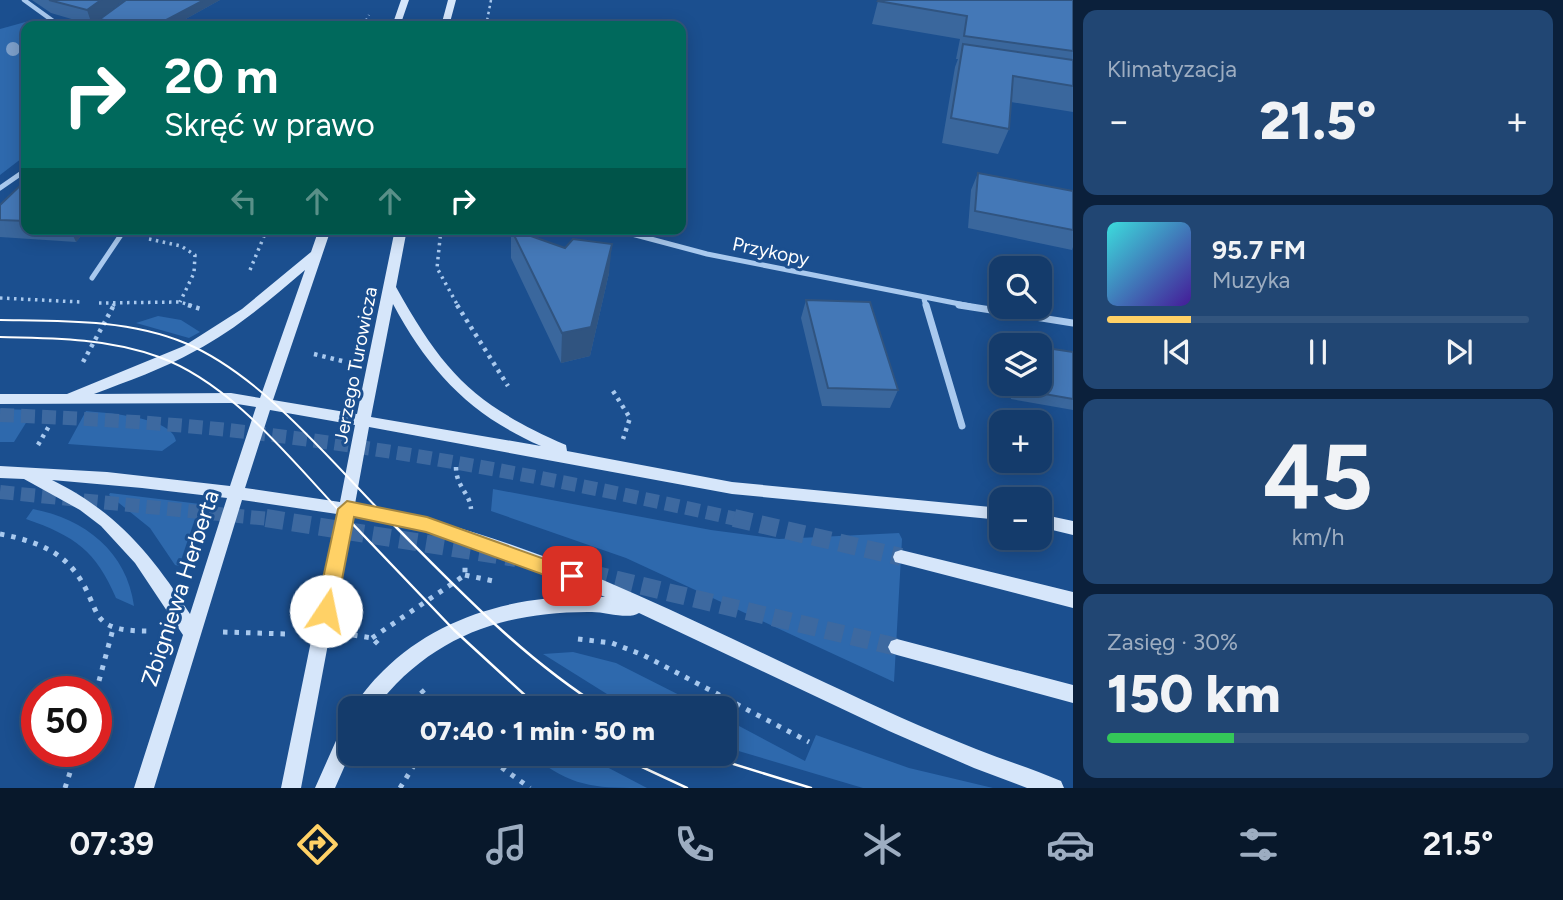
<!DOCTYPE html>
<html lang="pl">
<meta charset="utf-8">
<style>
:root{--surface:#143b6b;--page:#214673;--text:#f1f3f6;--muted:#9dadc1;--line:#33557e;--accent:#ffd166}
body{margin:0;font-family:Figtree,sans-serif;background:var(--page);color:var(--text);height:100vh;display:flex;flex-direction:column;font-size:26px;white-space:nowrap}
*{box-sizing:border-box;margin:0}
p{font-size:23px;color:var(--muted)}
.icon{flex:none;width:38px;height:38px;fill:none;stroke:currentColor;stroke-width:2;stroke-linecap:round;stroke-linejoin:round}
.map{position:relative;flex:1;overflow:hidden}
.sheet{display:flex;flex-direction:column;gap:10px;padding:10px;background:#0b203b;width:490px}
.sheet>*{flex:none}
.top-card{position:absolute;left:21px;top:21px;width:665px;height:214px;border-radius:14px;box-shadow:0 4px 18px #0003,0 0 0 2px var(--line);background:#00695c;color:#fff;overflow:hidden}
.fabs{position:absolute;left:989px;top:256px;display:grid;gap:14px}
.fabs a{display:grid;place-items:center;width:63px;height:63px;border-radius:14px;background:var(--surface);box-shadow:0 4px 18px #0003,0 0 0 2px var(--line);font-size:35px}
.speed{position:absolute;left:21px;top:676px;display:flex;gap:14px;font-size:35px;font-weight:700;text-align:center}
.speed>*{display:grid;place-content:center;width:91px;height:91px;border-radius:50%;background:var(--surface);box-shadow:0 4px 18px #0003,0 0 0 2px var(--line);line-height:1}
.speed .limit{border:10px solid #d22;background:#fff;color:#111}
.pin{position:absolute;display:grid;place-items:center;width:60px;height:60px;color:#fff;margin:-30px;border-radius:14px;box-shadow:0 4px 10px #0006}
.me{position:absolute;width:77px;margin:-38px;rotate:11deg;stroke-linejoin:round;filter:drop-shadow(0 0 5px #0008)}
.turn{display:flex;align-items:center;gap:24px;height:147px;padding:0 28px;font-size:32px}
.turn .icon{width:91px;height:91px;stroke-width:2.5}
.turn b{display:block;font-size:49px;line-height:60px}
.lanes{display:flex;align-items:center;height:66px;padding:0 28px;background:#0003;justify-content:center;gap:35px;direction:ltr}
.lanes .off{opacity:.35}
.big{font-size:52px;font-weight:800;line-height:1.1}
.sheet .card{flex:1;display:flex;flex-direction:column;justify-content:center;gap:10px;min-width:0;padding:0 24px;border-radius:14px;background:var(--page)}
.sheet .dial{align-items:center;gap:0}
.dial b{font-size:91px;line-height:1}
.song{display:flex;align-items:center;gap:21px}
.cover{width:84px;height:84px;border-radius:10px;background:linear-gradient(135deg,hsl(180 70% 55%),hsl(260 70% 35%))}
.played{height:7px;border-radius:4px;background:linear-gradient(90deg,var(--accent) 20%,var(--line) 20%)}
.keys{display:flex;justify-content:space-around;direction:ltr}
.heat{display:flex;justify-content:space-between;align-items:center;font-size:38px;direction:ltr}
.charge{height:10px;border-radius:5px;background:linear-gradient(90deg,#34c759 30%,var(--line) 0)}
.trip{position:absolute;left:338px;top:696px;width:399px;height:70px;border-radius:14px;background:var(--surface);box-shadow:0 4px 18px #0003,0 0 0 2px var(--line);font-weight:800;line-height:70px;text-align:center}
.tab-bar{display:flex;height:112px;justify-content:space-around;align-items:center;background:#08182b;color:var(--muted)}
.tab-bar .icon{width:49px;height:49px}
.tab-bar .on{color:var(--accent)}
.tab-bar b{font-size:32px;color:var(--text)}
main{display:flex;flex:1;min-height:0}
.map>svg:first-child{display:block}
.green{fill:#2e69ad}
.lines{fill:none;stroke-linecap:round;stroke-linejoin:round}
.secondary-tunnel-far1{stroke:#3d69a0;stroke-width:14;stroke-dasharray:14 7;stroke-linecap:butt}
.secondary-tunnel{stroke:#3d69a0;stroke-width:18;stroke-dasharray:18 9;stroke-linecap:butt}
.path-far3{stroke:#a9c9ee;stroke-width:2.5;stroke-dasharray:2.5 3.5;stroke-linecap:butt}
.path-far2{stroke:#a9c9ee;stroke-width:3.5;stroke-dasharray:2.5 4.5;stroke-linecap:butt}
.path-far1{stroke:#a9c9ee;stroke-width:4.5;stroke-dasharray:3.5 5;stroke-linecap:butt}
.path{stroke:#a9c9ee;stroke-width:5;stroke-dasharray:4.5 7;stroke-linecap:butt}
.minor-far2{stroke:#a9c9ee;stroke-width:4.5}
.minor-far1{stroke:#a9c9ee;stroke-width:5}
.minor{stroke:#a9c9ee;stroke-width:7}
.secondary{fill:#d6e6fa;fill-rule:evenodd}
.tram-far1{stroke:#fff;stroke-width:2}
.tram{stroke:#fff;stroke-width:2.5}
.tree{fill:#7ea0ca}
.wall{fill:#3a679d}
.shaded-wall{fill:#305480}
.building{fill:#4478b7;stroke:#305480;stroke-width:2}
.route{fill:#ffd166;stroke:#a68842;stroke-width:2}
.labels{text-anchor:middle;stroke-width:6;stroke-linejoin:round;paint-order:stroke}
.street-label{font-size:19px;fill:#fff;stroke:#1b4f8f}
.near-street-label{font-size:23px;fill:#fff;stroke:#1b4f8f}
</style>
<main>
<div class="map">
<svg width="1073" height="788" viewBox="0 0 1073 788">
<rect width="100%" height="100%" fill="#1b4f8f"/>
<path class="green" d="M29,21L35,26H26V155L0,175V29Z
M158,316L181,320L200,332L189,338L136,323Z
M0,409L34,410L14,442H0Z
M86,411C106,413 173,417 176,441L162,451L68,444Z
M493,489L711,530L779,539L899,533L902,539L894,682L626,558L491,511Z
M110,493L200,504L179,566L175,565L150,528L109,495Z
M33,509C85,519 127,552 134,606L116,598C96,551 75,536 26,519Z
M573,652L616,663L707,709H631L543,654Z
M724,718L805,761L816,735L909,768L993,788H863L725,747Z
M530,754H582L647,788C595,788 572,788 530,754Z"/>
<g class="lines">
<path class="secondary-tunnel-far1" d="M0,415C76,418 152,422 228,430C401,449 572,482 741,520
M0,492L279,520"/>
<path class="secondary-tunnel" d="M266,518L516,558
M734,518L901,557
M563,567L897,647"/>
<path class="path-far3" d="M363,26L369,15
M486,26L491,0"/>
<path class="path-far2" d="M441,229L437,268L458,306
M577,229L590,233
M149,239L181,246L195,255L194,273L180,302
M250,270L267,229
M0,298L80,302
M99,303L180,302L193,306
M113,306L115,303"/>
<path class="path-far1" d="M188,305L201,309
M457,305L508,386
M314,354L346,362
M83,362L114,305
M613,391L630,418L623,439
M38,445L49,426
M456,467C456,487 470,493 471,509
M1015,489L1034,492"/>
<path class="path" d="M0,534C26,539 54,547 72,568C106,609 81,632 152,631
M465,575L498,582
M223,632L288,634
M353,635L372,638L379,645
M372,638L465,575V567
M578,639L612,643L643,655L809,742
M421,690L438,709
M96,692L113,629
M483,754L530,788
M65,788L77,751
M400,788L421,754"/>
<path class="minor-far2" d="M24,0L60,26"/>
<path class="minor-far1" d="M0,188L26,170
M613,229L707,254L970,306
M92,278L125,229
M924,299L926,306"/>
<path class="minor" d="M926,305L962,426
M959,305L1073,323"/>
<path class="secondary" d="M401,0H409L400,26H392Z
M448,0H456L449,26H441Z
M319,229H331L273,400L357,414L395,229H407L396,287C444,373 474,405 566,445L567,451L732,482L1001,508V520L732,494L369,427L355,504C521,531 674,612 826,683C875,706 925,729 976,749C1004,760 1033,769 1061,781L1064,788H1027L974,768L889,731L639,613C629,620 606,612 592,612C504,611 429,637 375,709H354C360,695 372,682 383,671C441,613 525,593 605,597C524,562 440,530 352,516L301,788H281L337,514L242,500L154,788H134L183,635L135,563L101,526L80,510L24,479L0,478V466L107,472L230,486L256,407L231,403L0,404V394H67L184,346L242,309L311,252ZM305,270L260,398L231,393L94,394C128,381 163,369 195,351C235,330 270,300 305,270ZM393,304C429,371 470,415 541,446L371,417ZM270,410L355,425L340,502L245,488ZM52,480L142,488L227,498L190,614C152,555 117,512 52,480Z
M1040,514L1073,521V535L1040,527Z
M901,550L1073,592V608L895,562L893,557L895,552Z
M897,639L1073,685V703L897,655L891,653L888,647L891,641Z
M350,723V754L335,788H315L343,725Z"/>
<path class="tram-far1" d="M0,320C61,321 127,319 185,343C262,375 330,461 389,520
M0,337C53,338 108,338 159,357C234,384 294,464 348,520"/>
<path class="tram" d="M347,518L454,630L540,709
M387,518C456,587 521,657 604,709
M614,754L687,788
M701,754L811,788"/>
</g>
<circle class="tree" cx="13" cy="49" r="7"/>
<path class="wall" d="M32,0H124L92,25L51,13Z
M126,0H220L173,26H103L100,19Z
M1073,0V112L1011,102L1009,129L998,154L942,143L955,67L958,59H956L960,39L872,24L878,1Z
M978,173L1073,191V247L1072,250L968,228L971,190Z
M26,180V229H87L76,242L0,237V205Z
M511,229L565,248L609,273L590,356L561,363L511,258Z
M806,300L898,390L890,408L822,406L801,318Z
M1073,352V410L1011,399L1008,383H1040Z"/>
<path class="shaded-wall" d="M101,0H124L92,25L87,10Z
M204,0H220L173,26H155Z
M70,229H87L76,242Z
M612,244L609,273L590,356L561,363L562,333Z"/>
<path class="building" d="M49,0H101L87,10Z
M126,0H204L155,26H127L100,19Z
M879,0H1073V51L964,36L967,16L878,1Z
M963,44L1073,60V86L1013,76L1009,129L951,118Z
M978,173L1073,191V230L975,211Z
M26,180V221L0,220V205Z
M511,229L565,248L573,239L612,244L591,327L562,333Z
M806,300L870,302L898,390L828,388Z
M1008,342L1026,345H1008Z
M1040,347L1073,352V399L1016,389L1015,383H1040Z"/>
<path class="route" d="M347,501L427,517L578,571L581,576L578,582L572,585L426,532L354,517L336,611L333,618L326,620L319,618L316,611L338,509Z"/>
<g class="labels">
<g class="street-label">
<text transform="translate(771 251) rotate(12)" y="7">Przykopy</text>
<text transform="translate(355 365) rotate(-79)" y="7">Jerzego Turowicza</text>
</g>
<g class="near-street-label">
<text transform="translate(180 588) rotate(-72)" y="8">Zbigniewa Herberta</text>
</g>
</g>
</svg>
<div class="fabs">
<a><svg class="icon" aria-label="search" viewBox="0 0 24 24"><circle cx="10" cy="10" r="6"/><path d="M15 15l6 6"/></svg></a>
<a><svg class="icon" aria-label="layers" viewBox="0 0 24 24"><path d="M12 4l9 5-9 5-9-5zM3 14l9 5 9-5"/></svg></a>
<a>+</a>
<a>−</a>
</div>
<div class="speed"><div class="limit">50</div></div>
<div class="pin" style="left:572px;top:576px;background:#d93025"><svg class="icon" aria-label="arrive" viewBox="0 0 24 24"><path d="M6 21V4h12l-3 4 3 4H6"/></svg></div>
<svg class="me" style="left:326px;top:611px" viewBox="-20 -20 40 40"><circle r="19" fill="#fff"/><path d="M0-13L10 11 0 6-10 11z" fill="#ffd166"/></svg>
<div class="trip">07:40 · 1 min · 50 m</div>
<div class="top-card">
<div class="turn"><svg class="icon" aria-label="right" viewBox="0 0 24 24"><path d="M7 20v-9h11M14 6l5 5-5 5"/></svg><div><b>20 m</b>Skręć w prawo</div></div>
<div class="lanes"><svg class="icon off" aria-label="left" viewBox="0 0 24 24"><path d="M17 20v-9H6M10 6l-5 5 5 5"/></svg><svg class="icon off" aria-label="ahead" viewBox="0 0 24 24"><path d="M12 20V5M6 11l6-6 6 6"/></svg><svg class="icon off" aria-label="ahead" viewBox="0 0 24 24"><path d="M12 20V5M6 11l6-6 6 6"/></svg><svg class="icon" aria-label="right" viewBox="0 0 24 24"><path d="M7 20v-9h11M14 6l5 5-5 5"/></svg></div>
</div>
</div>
<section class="sheet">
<div class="card"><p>Klimatyzacja</p>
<div class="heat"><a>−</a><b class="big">21.5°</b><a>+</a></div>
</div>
<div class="card">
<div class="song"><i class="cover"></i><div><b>95.7 FM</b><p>Muzyka</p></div></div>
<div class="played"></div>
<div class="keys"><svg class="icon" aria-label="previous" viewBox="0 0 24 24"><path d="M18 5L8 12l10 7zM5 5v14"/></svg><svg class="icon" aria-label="pause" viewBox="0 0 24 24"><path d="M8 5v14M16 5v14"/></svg><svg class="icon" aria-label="next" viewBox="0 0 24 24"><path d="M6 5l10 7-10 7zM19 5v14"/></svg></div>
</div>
<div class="card dial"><b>45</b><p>km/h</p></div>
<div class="card"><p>Zasięg · 30%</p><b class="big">150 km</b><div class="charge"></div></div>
</section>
</main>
<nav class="tab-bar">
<b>07:39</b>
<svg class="icon on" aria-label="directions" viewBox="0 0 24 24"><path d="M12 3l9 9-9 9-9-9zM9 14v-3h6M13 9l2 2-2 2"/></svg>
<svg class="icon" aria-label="music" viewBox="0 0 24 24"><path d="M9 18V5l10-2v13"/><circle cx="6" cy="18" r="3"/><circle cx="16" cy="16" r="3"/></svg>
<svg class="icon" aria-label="phone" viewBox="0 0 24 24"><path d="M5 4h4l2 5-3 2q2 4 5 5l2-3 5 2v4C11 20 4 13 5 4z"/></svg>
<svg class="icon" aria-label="climate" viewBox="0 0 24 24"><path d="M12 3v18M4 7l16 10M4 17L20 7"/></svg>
<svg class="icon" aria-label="car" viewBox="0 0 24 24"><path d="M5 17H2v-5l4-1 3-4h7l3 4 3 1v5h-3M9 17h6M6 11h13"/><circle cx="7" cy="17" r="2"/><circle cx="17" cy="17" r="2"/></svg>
<svg class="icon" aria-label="filters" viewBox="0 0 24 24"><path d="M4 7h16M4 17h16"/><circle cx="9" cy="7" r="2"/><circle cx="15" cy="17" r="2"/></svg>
<b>21.5°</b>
</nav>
